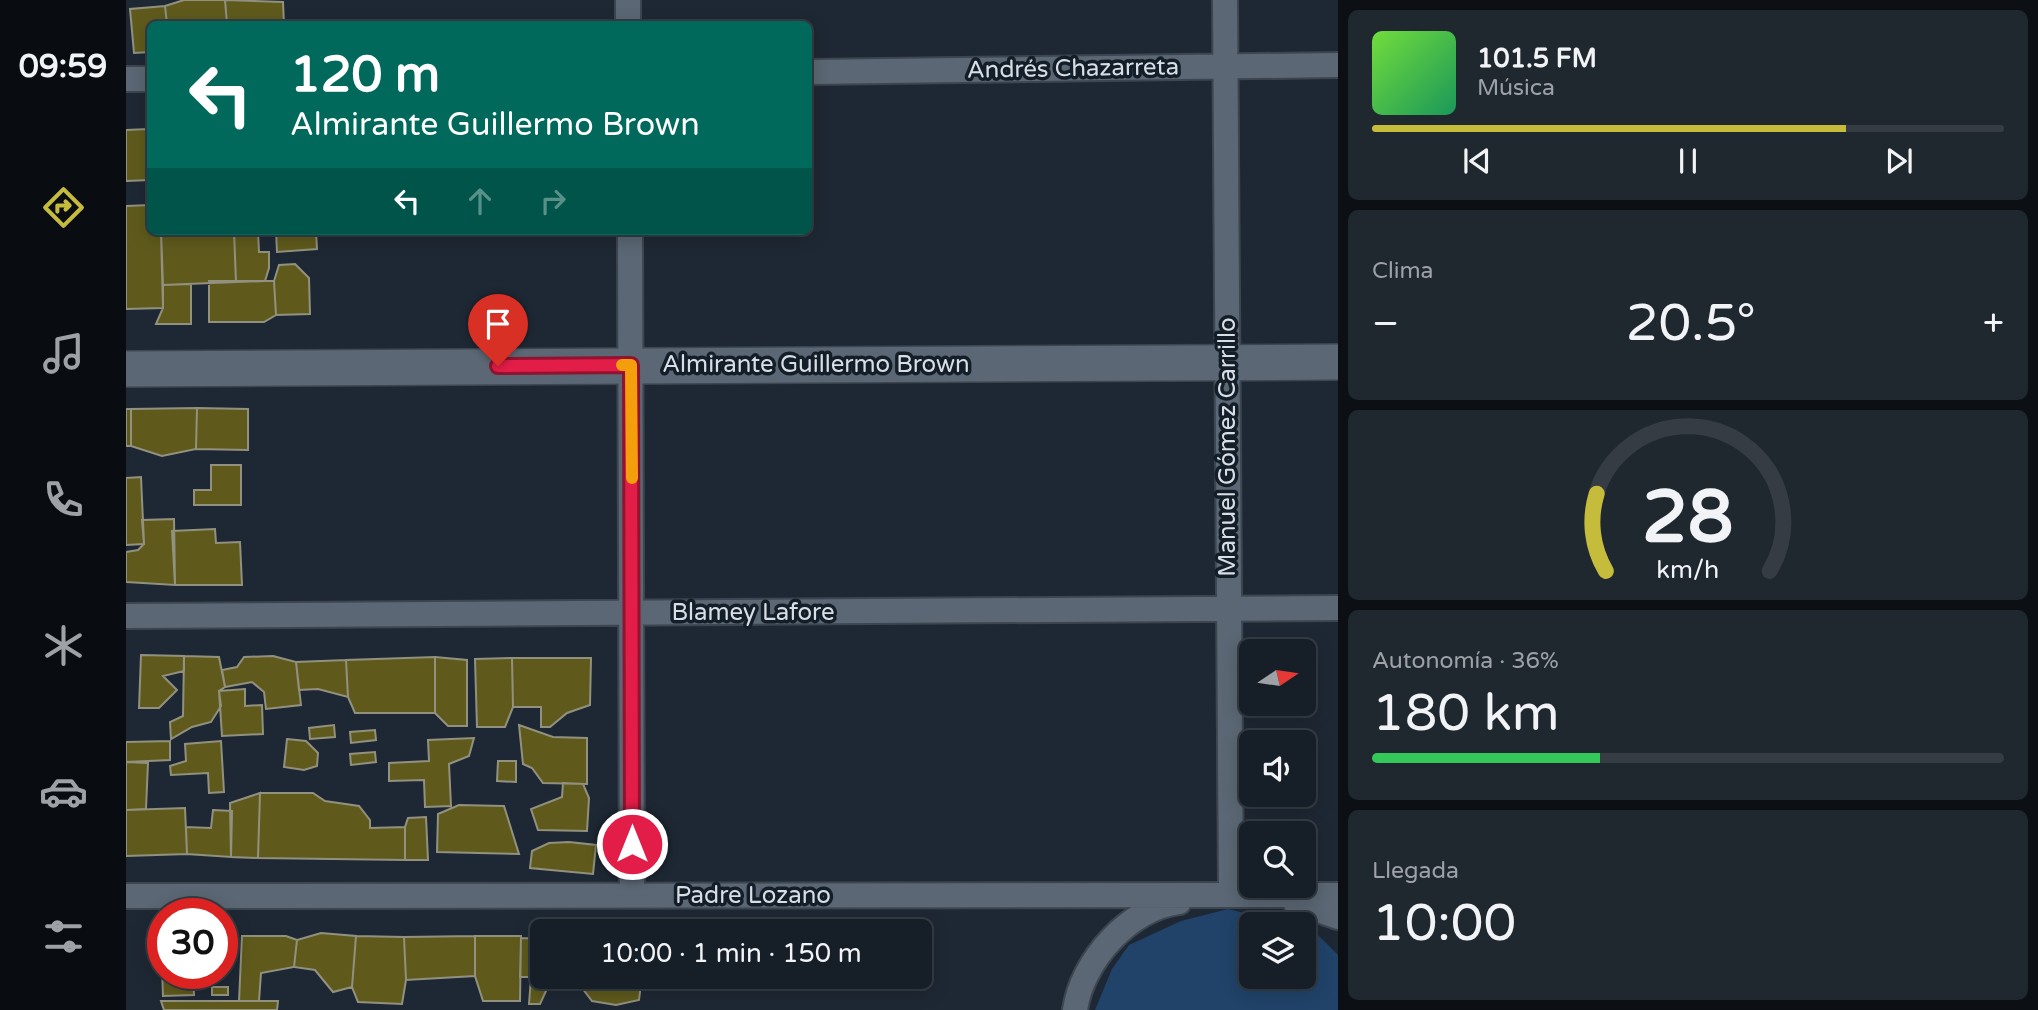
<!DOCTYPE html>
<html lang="es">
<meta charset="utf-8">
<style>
:root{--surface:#161e27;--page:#1f272f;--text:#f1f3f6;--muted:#9ea2a7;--line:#353c44;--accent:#c6bc3c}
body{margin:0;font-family:"Varela Round",sans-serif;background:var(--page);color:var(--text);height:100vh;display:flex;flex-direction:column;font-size:26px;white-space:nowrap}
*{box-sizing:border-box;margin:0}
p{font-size:23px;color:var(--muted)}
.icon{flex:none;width:38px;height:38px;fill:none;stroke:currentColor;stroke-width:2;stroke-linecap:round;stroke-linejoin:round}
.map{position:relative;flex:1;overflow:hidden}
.details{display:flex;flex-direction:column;gap:10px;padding:10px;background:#0c1015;width:700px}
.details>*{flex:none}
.banner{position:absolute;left:21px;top:21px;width:665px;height:214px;border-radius:10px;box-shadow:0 4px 18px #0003,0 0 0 2px var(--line);background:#00695c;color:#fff;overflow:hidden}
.needle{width:46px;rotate:77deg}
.buttons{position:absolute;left:1113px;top:639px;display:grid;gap:14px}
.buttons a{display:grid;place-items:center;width:77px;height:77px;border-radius:10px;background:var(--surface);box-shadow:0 4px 18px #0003,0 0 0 2px var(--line);font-size:35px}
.speed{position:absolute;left:21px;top:898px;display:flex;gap:14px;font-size:35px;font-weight:700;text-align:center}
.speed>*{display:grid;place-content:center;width:91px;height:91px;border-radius:50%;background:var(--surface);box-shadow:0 4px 18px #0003,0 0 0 2px var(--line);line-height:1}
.speed .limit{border:10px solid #d22;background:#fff;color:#111}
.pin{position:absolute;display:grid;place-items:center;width:60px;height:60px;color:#fff;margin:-72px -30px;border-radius:50% 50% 50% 0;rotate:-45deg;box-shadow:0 0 7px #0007}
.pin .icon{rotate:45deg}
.me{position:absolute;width:77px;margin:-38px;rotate:0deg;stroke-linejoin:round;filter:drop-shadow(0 0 5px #0008)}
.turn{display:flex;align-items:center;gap:24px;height:147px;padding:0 28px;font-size:32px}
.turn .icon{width:91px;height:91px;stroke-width:2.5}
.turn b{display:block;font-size:49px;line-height:60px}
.lanes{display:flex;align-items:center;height:66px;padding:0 28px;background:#0003;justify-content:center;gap:35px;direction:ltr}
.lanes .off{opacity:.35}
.big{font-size:52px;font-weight:600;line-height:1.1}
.details .tile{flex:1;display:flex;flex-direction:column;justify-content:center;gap:10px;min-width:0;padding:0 24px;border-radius:10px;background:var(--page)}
.details .dial{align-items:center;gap:0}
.dial svg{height:182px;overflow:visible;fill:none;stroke:var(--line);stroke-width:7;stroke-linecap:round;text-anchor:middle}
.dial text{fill:var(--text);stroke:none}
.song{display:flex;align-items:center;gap:21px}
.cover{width:84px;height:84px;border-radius:10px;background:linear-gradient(135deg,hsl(100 70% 55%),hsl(150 70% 35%))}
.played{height:7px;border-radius:4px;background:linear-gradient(90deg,var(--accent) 75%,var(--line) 75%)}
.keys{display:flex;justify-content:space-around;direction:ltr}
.heat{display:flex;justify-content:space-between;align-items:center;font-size:38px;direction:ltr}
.charge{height:10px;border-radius:5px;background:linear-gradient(90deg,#34c759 36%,var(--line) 0)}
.trip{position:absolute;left:404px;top:919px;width:402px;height:70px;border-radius:10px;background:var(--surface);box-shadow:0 4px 18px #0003,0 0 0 2px var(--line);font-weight:600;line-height:70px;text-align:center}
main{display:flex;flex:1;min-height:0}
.dock{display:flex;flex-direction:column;width:126px;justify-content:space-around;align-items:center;background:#090c10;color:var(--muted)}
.dock .icon{width:49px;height:49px}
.dock .selected{color:var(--accent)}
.dock b{font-size:32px;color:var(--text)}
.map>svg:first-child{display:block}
.green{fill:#214369}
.building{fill:#5f5a1c;stroke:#92917f;stroke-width:2}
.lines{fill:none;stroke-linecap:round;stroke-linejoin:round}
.street-casing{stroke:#3d4650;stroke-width:28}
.secondary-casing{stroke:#3d4650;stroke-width:38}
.street{stroke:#5b6774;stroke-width:24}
.secondary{stroke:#5b6774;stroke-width:35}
.route-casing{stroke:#92132f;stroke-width:18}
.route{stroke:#e11d48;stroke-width:12}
.slow{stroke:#f59e0b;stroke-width:12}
.labels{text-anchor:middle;stroke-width:7;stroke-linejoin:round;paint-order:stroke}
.street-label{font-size:24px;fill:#d7dee6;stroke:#141e29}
</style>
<main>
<nav class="dock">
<b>09:59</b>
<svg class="icon selected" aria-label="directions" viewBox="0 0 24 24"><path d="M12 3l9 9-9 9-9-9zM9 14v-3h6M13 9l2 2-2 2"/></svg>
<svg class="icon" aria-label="music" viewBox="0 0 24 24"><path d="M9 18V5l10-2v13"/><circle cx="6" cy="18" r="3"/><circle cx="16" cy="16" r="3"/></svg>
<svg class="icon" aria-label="phone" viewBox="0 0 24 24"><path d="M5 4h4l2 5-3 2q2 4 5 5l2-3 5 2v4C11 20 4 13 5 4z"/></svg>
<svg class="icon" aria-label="climate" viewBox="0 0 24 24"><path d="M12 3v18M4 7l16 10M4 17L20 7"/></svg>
<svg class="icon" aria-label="car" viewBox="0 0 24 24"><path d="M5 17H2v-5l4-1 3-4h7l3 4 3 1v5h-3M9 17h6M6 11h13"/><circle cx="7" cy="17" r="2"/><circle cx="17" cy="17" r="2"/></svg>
<svg class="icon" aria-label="filters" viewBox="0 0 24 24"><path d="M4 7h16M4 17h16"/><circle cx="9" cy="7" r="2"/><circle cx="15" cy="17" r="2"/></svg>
</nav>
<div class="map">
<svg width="1212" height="1010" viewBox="0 0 1212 1010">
<rect width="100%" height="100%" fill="#1e2834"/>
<path class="green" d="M1102,909L1163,924H1125V976H1178V930L1192,935L1212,955V1010H969L986,969L1003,945L1055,921Z"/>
<path class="building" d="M58,0H99L101,24H41L39,6Z
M99,0L157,2L158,24H101Z
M39,6L41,24H24V52L8,53L4,9Z
M22,129L24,180L0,181V130Z
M24,205V231H35L37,308L0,309V206Z
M35,231H108L110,282L37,285Z
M108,231H132L133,252H143V268L139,281L110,282Z
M150,231H190L191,249L151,252Z
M169,264L183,278L184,314L150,315L148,281L153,265Z
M83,281H148L150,315L138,322H83Z
M65,284V324H30L37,308V285Z
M71,408L70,449L36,456L5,446V409Z
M71,408L122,409V450L70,449Z
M0,409H5V446H0Z
M85,465H115V505H68V490H85Z
M15,477L18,544L0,545V478Z
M48,519L49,585L0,582V552L12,550L18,544L16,520Z
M89,529L90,543L114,542L116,585H49L46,531Z
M15,655L58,656V671L37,676L51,690L33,708H13Z
M58,656L93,657L99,687L93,691L95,706L85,722L66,727L45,739L44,722L57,716Z
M147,656L170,662L175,705L140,709L138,692L126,682L99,687L96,670L111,667L118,657Z
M309,657V713H229L222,697L220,660Z
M309,657L341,660V726H322L309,713Z
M386,658L387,707L379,727H351L349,659Z
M386,658H465L464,705L441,713L424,727H415V707H387Z
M220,660L222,697L192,689L173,690L170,662Z
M119,689V706L136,705L137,734L96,736L93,691Z
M208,725L209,737L184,739L183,728Z
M393,725L427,737L461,738V784L417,783L406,768L397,764Z
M249,730L250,740L225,743L224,732Z
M348,738L343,756L323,764L325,806L299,807L298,780L263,781V763L303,761L302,740Z
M161,739L180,741L192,753L191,766L178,770L158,767Z
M44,741V760L0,762V742Z
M95,741L98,792L83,793L82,773L45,775L44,766L60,761L59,744Z
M249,752L250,762L225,765L224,754Z
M372,761H390V782L371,781Z
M0,762L22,763L20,809L0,810Z
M437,783L457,784L463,798L461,831L412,830L405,809L436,797Z
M134,793L132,858L105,857L104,803Z
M134,793H187L199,801L233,806L244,820V828L279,827V860L132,858Z
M333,805L378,806L393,854L311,852L312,814Z
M59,808L61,854L0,856V810Z
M87,810L106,811L105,857L61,854L60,827L85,828Z
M300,817L302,860H279V827L282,818Z
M443,842L470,845L467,874L404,868L406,851L423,843Z
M195,933L230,936L226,987L207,992L189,970L168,967L171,940Z
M96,935H105L109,953L104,964L96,965Z
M116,936H160L171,940L168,967L135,973L133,1001H113Z
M230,936L278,937L280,980L276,1004L232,1002L226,987Z
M349,936V976L280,980L278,937Z
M349,936H395L394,1001H357L349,976Z
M395,938L416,939V976H427L414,1004H403L405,977H394Z
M36,969L37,973H67L68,995L37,996Z
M447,976H516L513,1000L490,1005L466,1001Z
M86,987H102V995H86Z
M35,1001H152L151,1010H38Z"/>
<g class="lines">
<g class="street-casing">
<path id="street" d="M502,0V24
M1099,0L1105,895
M682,72L1212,65
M0,79H24
M504,231L506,895
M0,616L1212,608
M0,896L1212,895
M1169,902L1212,917
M949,1010C956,961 1003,908 1053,902"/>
</g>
<g class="secondary-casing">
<path id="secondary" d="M0,369L1212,362"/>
</g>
<use href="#street" class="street"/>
<use href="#secondary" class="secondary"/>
</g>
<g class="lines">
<g class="route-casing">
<path id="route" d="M372,366L505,365L506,844"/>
</g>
<use href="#route" class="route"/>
<path class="slow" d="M496,365H505L506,478"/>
</g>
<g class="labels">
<g class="street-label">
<text transform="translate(947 68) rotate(-1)" y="8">Andrés Chazarreta</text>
<text x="690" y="372">Almirante Guillermo Brown</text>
<text transform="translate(1101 447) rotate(-90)" y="8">Manuel Gómez Carrillo</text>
<text x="627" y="620">Blamey Lafore</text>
<text x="627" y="903">Padre Lozano</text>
</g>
</g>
</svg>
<div class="buttons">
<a><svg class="needle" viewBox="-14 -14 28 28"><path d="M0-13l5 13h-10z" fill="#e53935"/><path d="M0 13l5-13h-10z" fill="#9ea2a7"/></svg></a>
<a><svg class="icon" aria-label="sound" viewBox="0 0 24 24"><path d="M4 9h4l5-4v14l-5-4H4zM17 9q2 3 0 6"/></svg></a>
<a><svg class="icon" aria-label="search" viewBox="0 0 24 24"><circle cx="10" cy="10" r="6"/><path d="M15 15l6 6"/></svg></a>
<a><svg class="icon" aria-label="layers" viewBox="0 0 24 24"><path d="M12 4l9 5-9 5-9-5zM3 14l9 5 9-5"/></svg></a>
</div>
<div class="speed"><div class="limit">30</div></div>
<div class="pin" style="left:372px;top:366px;background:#d93025"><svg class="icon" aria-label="arrive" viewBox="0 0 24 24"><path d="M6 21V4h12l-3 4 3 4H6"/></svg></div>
<svg class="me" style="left:506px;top:844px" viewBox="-20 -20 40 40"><circle r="17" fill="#e11d48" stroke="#fff" stroke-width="3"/><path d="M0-11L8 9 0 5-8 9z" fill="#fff"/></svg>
<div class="trip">10:00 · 1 min · 150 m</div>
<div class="banner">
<div class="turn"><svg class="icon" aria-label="left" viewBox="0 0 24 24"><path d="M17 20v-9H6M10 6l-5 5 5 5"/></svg><div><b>120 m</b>Almirante Guillermo Brown</div></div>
<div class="lanes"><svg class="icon" aria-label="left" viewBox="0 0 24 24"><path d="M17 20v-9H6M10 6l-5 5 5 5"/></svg><svg class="icon off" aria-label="ahead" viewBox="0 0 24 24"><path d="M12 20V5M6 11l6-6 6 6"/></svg><svg class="icon off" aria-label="right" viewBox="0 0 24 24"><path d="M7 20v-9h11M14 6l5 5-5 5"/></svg></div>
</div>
</div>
<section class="details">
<div class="tile">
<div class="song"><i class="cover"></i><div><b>101.5 FM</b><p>Música</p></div></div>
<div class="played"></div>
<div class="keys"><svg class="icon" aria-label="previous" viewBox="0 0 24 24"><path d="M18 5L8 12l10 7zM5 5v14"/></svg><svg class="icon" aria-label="pause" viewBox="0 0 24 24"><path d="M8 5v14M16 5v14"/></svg><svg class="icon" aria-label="next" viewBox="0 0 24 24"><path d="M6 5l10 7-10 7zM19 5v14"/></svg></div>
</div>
<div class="tile"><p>Clima</p>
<div class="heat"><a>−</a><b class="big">20.5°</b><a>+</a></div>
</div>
<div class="tile dial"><svg viewBox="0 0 100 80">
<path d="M14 69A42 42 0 1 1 86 69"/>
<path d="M14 69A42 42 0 0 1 10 35" stroke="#c6bc3c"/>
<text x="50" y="56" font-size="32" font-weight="700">28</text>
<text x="50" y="72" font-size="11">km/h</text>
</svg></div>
<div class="tile"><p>Autonomía · 36%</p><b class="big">180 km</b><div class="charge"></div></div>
<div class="tile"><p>Llegada</p><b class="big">10:00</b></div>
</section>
</main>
